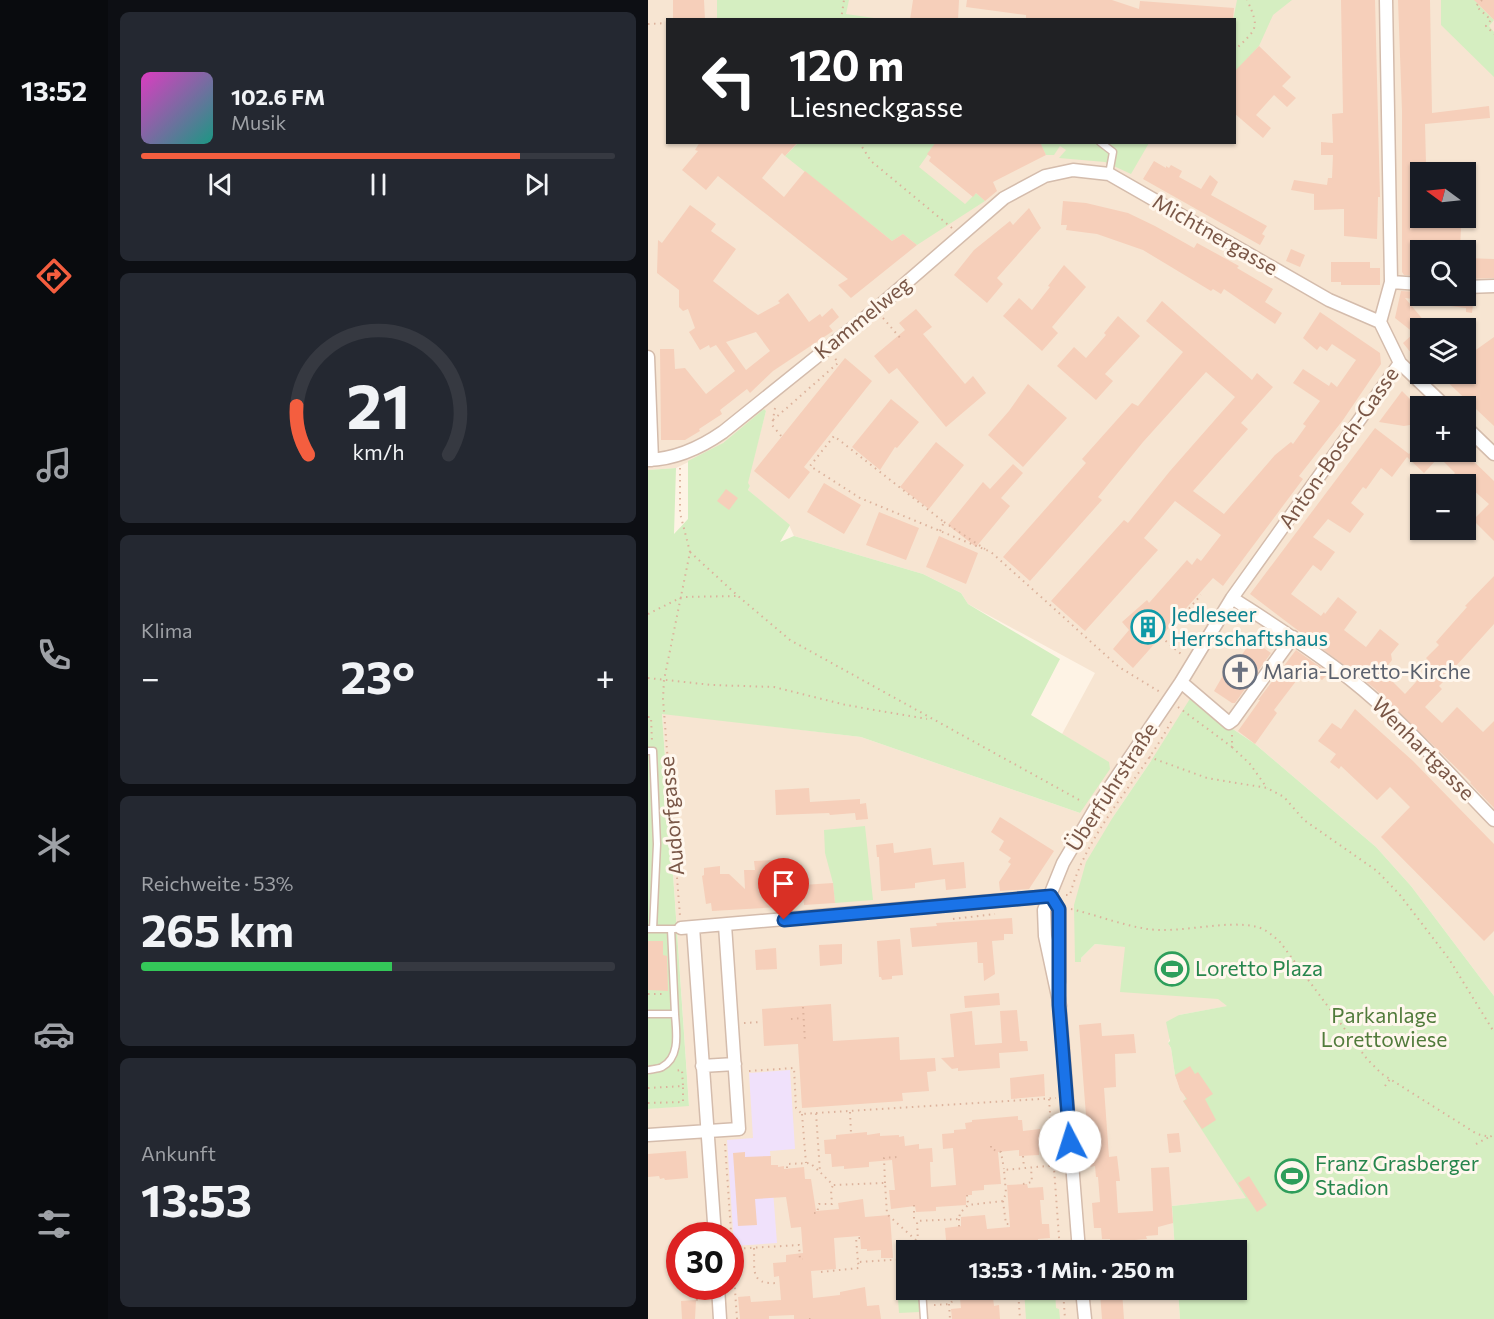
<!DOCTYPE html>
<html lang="de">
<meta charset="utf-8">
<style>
:root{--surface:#171b24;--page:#242831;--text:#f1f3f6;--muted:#9ea1a6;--line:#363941;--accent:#f45e3f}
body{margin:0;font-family:Commissioner,sans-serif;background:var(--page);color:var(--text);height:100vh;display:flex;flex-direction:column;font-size:22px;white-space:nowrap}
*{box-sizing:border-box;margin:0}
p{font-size:20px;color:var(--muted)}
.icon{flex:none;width:33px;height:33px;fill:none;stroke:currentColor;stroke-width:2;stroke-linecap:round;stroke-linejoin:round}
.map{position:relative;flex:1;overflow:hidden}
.drawer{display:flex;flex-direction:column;gap:12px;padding:12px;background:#0d0f14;width:540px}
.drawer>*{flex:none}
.guide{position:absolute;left:18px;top:18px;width:570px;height:126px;border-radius:0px;box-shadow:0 2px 4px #0004;background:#202124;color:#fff;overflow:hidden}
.needle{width:39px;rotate:285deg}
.tools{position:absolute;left:762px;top:162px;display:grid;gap:12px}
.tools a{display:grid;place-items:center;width:66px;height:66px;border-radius:0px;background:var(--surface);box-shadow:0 2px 4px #0004;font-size:30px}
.speed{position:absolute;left:18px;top:1222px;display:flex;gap:12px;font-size:30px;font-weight:700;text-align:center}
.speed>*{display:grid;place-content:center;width:78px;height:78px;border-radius:50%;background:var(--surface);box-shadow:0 2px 4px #0004;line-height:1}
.speed .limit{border:9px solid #d22;background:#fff;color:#111}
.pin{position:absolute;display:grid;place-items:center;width:51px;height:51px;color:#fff;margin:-62px -26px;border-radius:50% 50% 50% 0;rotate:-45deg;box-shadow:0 0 6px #0007}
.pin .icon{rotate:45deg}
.me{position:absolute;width:66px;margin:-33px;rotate:355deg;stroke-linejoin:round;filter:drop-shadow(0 0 4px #0008)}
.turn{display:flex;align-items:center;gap:21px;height:126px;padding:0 24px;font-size:27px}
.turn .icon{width:78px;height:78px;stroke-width:2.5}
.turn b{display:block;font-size:42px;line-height:51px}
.big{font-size:45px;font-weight:700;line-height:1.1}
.drawer .card{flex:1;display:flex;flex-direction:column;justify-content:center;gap:9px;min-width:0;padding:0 21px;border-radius:9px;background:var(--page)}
.drawer .dial{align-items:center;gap:0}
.dial svg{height:156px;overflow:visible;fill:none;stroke:var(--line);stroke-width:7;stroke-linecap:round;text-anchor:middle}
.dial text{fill:var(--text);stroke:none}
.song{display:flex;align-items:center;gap:18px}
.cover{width:72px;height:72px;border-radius:9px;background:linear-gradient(135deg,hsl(310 70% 55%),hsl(170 70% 35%))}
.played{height:6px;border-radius:3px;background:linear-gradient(90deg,var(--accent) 80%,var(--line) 80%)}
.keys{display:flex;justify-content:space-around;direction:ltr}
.heat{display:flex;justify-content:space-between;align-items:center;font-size:33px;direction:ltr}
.charge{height:9px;border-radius:4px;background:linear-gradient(90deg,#34c759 53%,var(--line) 0)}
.trip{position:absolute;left:248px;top:1240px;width:351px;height:60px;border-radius:0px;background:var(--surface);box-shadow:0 2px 4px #0004;font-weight:700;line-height:60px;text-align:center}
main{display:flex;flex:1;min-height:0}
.tab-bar{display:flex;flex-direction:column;width:108px;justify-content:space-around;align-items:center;background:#090b0e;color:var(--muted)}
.tab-bar .icon{width:42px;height:42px}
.tab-bar .selected{color:var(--accent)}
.tab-bar b{font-size:27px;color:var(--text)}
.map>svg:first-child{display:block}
.residential{fill:#f7e5d2;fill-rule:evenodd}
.education{fill:#f0e1fb}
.green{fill:#d5eec1}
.building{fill:#f6cfba;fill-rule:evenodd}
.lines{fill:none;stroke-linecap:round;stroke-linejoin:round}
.lane-casing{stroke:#d4bcac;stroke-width:9}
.street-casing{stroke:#d4bcac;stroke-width:15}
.path{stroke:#dcb29c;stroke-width:2;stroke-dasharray:1.5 4.5;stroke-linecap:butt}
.lane{stroke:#fff;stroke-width:6}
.street{stroke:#fff;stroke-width:12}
.route-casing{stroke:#114b97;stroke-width:15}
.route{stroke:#1a73e8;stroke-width:10}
.labels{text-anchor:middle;stroke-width:6;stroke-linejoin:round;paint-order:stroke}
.street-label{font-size:21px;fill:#7a5747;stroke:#fff7ed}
.culture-label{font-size:21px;fill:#0d838f;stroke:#fff7ed;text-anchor:start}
.worship-label{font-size:21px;fill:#5b616d;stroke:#fff7ed;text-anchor:start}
.leisure-label{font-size:21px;fill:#27864d;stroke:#fff7ed;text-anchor:start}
.park-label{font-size:21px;fill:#517b3b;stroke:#fff7ed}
</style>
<main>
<nav class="tab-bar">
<b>13:52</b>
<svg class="icon selected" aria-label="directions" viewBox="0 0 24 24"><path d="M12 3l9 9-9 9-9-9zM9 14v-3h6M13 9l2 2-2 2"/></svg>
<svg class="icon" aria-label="music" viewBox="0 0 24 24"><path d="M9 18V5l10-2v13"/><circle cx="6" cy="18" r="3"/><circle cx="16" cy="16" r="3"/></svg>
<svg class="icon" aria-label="phone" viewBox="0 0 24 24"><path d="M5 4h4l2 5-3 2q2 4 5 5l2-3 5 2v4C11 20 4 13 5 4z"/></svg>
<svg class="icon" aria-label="climate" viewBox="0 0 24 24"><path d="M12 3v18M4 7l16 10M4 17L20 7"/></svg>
<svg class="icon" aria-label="car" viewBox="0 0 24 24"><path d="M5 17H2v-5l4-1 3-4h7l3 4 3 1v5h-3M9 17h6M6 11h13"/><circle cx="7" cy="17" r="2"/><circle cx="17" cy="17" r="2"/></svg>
<svg class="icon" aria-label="filters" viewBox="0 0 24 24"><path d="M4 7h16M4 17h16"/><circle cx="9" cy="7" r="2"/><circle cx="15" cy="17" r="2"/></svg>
</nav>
<section class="drawer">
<div class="card">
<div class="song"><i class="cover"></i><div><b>102.6 FM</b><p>Musik</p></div></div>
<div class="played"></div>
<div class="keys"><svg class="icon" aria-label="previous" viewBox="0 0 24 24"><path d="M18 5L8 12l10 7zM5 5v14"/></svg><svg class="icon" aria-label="pause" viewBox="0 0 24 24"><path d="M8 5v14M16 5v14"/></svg><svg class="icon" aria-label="next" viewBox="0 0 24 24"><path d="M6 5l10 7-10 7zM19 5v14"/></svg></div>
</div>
<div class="card dial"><svg viewBox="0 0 100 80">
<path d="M14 69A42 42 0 1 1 86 69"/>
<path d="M14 69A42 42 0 0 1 8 44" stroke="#f45e3f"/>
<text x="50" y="56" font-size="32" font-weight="700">21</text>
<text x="50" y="72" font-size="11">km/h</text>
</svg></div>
<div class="card"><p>Klima</p>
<div class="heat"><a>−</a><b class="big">23°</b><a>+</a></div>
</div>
<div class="card"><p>Reichweite · 53%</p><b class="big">265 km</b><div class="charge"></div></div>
<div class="card"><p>Ankunft</p><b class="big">13:53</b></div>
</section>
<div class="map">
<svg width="846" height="1319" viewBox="0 0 846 1319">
<rect width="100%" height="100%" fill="#fef3e5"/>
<path class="residential" d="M0,0H846V996L763,886L728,847L607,744L576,723L503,761L465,817L427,962H433V958L447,944L574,955L580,1006L531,1015L520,1043L523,1048L527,1075L532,1090L539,1099L536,1102L599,1198L524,1206L527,1251H258V1290H530L532,1319H0V1109L41,1105L14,713L213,737L432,813L460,762L414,734L447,673L320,604L313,593L275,574L146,536L141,525L100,490L102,486L99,483L118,411L116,410L75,443L57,454L28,468L0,470ZM20,20H586V142H20ZM772,172H818V218H772ZM772,250H818V296H772ZM772,328H818V374H772ZM772,406H818V452H772ZM772,484H818V530H772ZM32,1236H82V1287H32Z"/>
<path class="education" d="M142,1070L147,1149L122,1151L129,1243L86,1246L79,1140L105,1138L101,1073Z"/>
<path class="green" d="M69,0H201L198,14L233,19L57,20L69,18Z
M589,0H644L625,15L611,46L587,72L585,20Z
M793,0H836L831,5L846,20L841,26L846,32V77L793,25Z
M150,143H288L271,167L317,204L328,193L337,201L269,245L255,234L244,241L137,156Z
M392,143H501L483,174L457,162L411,158L418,150L412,146L406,155H398Z
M116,409L118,411L100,483L102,486L100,490L142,525L132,542L146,536L275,574L313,593L320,604L412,659L383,715L461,762L462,769L432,813L213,737L14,714L41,1106L0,1109V470L28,468L26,534L40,519V461L75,443Z
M543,697L576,723L607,744L728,847L763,886L846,996V1319H532L530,1290H588V1251H527L524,1206L598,1198L535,1101L538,1099L527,1075L523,1048L520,1043L522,1041L518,1022L531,1015L579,1006L570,999L472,992L477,947L447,944L433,958V962H427L426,905L438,862L465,817L503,761Z
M217,826L225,900L187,903L185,883L177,853L176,830Z
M258,1269V1290H270L272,1312L251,1313L248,1270Z
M376,1290H407L408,1308L411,1309L412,1319H378Z"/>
<path class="building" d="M25,0H56L57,20L25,19Z
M265,0H311L310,20H262Z
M319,0H464L491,9L492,1L586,8L585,20H378V15L318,7Z
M693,0H727L732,197H730L729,239L696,236V209L666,210V194L643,190L646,180L679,185L680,178H684L685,155H673V142L685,143L684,114L695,113Z
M750,0H782L784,113L841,106L842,118L777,124L778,164L789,172H772V218H789V228H813L812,250H772V276L756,275L754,272V111Z
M826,0H846V20Z
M611,46L643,77L634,86L648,98L639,107L626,95L608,115L623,128L615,138L586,113V72Z
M52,142H150L137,156L134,153L114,178L136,197L157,171L244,241L255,234L269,245L203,298L190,285L200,279L70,176L58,190L34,170L50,151L47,150Z
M288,142H392L398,155L345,182L349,191L337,201L328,193L325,197L281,161L283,157L279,154Z
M506,161L518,168V166L521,168L523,165L534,171L531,177L553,189L562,175L570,182L563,195L619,226L614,234L617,236L612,245L495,179Z
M415,201L438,203L480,213L507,226L546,248L549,243L591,266L589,268L625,289L617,302L634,313L627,324L576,289L573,294L565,289L563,291L495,250L449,234L418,230L419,225H413Z
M42,205L68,224L63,231L88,249L65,281L100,308L110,315L132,303L130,301L140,293L161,322L172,314L174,317L184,308L191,317L181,326L185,331L125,371L102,393L99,389L72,410L74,414L51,429L52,431L37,440H13L12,349H26L27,369L37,368L58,394L87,371L68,345L62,348L61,345L52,350L41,332L47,328L40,309L35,311L31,307V290L9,273L10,240L14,243ZM108,332L122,351L98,370L78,342Z
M381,208L393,228L349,278L355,284L339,303L306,275L326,250L362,221L365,225Z
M643,249L657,255L652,267L638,261Z
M818,258L846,259V278L818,279Z
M683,262H722V268H732V285H693V282H683Z
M416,265L438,287L404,327L410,333L394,351L355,316L371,298L384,310L402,287L400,286Z
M753,291L772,292V300L757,298L782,328H772V364L755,343L766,333L747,318Z
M826,295L824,313L818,312V308L795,305L796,296Z
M514,301L604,380L609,373L625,387L593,423L600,429L545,491L576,514L627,455L643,442L645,444L658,426L655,424L672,401L645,383L655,369L681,386L683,382L689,387L708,360L684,344L679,351L672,346L669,350L655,338L672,312L732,353L733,364L695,420L651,476L655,479L575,586L565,578L485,668L465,649L481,630L474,622L499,600L501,603L539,560L544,565L549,558L553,561L573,535L527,501L496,538L510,550L437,631L403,601L476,520L480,523L522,471L587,397L558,372L495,442L450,497L454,500L382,581L355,557L438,463L434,459L484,403L490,406L535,352L498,321Z
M268,309L284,327L275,334L317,384L325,376L338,393L298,427L249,368L241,374L226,356L257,330L251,323Z
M470,316L492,336L457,374L465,381L448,400L409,366L426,347L438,358L458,335L456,333Z
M846,337V426L791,374H818V357Z
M197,358L224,381L156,467L162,472L141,499L106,471Z
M380,384L419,418L375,467L340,435L361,411Z
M754,391L772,409V434L762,425L756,426L731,422Z
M243,399L271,422L249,448L247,447L232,470L204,447Z
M727,428L761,454L772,442V452H816L846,481V541L825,520L841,504L824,489L818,496V484H796L807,473L791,457L776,473L759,457L744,477L733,468L718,489L715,487L703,503L716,514L702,533L680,519L665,537L687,552L673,571L665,565L643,594L673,616L676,612L677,614L690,597L709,612L696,630L718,647L732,629L751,644L743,654L744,660L735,672L757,694L777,672L772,668L780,660L778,658L791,645L788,642L819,607L817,606L846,576V624L798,677L799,678L791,686L794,689L777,707L794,723L809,707L835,732L846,721V808L822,783L823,782L726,688L602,594Z
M288,442L316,465L281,509L252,487Z
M365,464L375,473L353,498L362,506L328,547L300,525L335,482L342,489Z
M176,483L213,505L196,534L159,512Z
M78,489L90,498L81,510L69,501Z
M231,512L271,528L258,560L218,545Z
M291,536L330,553L318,584L278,567Z
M604,640L623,653L587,703H584L566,691L585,658L593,656Z
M648,650L681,673L674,680L658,668L626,710L629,713L607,744L590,731L612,700H610Z
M707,709L765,761L846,844V931L836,941L733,837L762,807L742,787L729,800L693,766L691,769L682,762L688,754L670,741L684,723L693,729Z
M161,788L162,802L212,799V804L218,803L220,819L208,820L207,813L182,815L181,813L128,815L127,790Z
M352,817L406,851L381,889L352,891L351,882L363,864L360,862L363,858L351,850L356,841L343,832Z
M245,843L246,853L283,848L285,865L316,862L318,888L298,890L297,879L267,883V888L233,891L231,857H229L228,845Z
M126,860L127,865L147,861L151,887L130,890L131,907L64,911L63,903L58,904L54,876L56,875V868L72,866V874H81L97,889L96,870H107L106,861Z
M185,883L187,903L156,905L154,885Z
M364,918L365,934H356V940L344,941L347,974L336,981L335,963H330L329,942L264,947L262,928L289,926L288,923Z
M252,939L255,975L244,976V979L234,980L233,977H231L229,941Z
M0,941H15V955L19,956L20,991L0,990Z
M194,944V964L172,966L171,945Z
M128,948L129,969L108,970L107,950Z
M351,993L352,1005L317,1008L316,996Z
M183,1004L185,1041L251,1037L252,1060L287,1058L288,1071L279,1072L281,1091L254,1093L255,1101L154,1108L150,1044L116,1046L114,1009Z
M369,1010L372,1041H379L380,1051L351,1053L352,1068L310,1071V1068L304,1069L293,1058L306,1057L302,1014L324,1011L327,1045L354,1043L352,1011Z
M453,1023L454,1036L486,1034L488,1053L467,1054L468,1087L456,1088L461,1157L469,1156L472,1181H468L470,1213L505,1211L503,1168L521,1167L525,1223L510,1227V1235L498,1236L499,1239L462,1242V1239H454L453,1228H446L444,1203L452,1202L450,1177H448L447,1166L442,1167L431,1025Z
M542,1066L547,1074L550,1072L565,1094L557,1099L568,1120L554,1129L535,1101L539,1099L532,1090L527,1075Z
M396,1074L397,1096L363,1099L362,1078Z
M370,1116V1120H374L375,1131L392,1129L391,1155L371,1156V1150L350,1152L353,1184L336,1185V1190L324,1191V1195H318V1205L288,1207V1211L268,1212L267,1206L243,1209L241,1190H247L244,1160L221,1162V1167L196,1169V1166L184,1167L183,1154H177L176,1140L188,1139V1135L219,1132V1135L232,1133V1136L251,1135V1137L256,1136L257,1146L271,1144V1149L284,1148L285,1162H282L283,1187L308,1185L305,1148L295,1149L294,1134L306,1133V1130L318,1129L317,1123L324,1122V1120Z
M531,1133L533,1152L521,1153L519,1134Z
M38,1151L40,1178L17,1180L16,1178L12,1179L11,1176L0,1177V1154Z
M97,1152V1157L123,1156V1165H130V1167L136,1166V1169L156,1167L157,1179H163L168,1211L191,1209L190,1203L215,1199L217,1217L242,1215L245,1258H233V1250L219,1251V1249H213L212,1236L186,1238L188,1269L163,1271L165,1298L192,1295V1292L217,1287L219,1306L231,1305L233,1319H146V1315L121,1316V1319H92L90,1297L102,1296L103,1302L133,1300L131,1276L126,1277L125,1263L138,1262V1255L155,1253L153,1227L143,1228L138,1197L107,1199L109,1225L90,1226L85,1153Z
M601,1176L619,1205L609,1212L590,1183Z
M379,1184L380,1188L395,1187L396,1200H392L394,1224H401L402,1238L390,1239V1243L377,1245L378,1250L365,1251L364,1249L352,1247L329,1251H299L297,1228L313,1226V1217L337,1215L339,1229L362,1227L359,1185Z
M311,1290H344L346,1306L351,1305L352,1319H304L303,1309L313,1308Z
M474,1291L476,1319H454L452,1293Z
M48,1300L47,1319H34L33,1301Z"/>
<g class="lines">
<g class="lane-casing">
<path id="lane" d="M452,142L465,152L461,174
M0,751H5L9,844L5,929
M0,929H27
M0,1014H27L23,929
M0,1070C4,1069 11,1069 14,1067C33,1057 28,1031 27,1014
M274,1290L276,1319"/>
</g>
<g class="street-casing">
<path id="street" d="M738,0L743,282L732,322L752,363L797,406
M743,282L772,284
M818,287L846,286
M0,357L4,460
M818,427L846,454
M0,460C28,459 52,448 75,432L228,309L356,198L397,176L425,170L461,174L681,300L732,322
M584,598C624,624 664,649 702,679C754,720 799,772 846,820
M533,682L581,723L585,720L645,637
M403,896L411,909V982
M45,927L67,1236
M33,928L403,896
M411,999L431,1251
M412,1006L397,936L396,910L415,863L447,809L533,682L584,598L752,363
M54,1066L87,1064
M0,1135L91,1129L77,925
M70,1287L72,1319
M434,1290L437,1319"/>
</g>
<path class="path" d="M834,0L828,6L843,20L838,26L846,34
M193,20L196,0
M0,24L20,23
M586,51C608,29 613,30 599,0
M211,142L223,161L304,228
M235,318L254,340
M127,408L124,425L134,437
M125,420L190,363L187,358
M32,468V513L42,552L16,680L15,699L32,916
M296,522L337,549
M292,531L296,522L186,436L162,466L212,498L343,552L471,667L512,692
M42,552L90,596L142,640L435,802
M537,609L539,611L553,595
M0,614L34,597L90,596
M513,637L533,654
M0,678L64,685L126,687L198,705L279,719
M530,707L584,747
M0,717H3L4,742
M584,735V747L602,764L619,788
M501,757L559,778L619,788L636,797L656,820L729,871L752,895L801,959L846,1032
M418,895H422C439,830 493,779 524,720
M423,909C448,915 474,925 499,929C533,934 578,919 609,927C618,929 625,936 632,942L719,1059L734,1074L829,1134L842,1137L846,1134
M305,919L347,914
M0,994H15
M155,1007L157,1042
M143,1019L155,1018
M96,1023L114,1022
M101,1071L146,1068L148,1108L154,1114L168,1113L172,1172L185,1185L237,1183L239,1214L270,1242L271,1251
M737,1086L742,1079
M0,1088L35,1086L34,1070L26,1071
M401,1099L412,1251
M0,1103L35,1102V1086
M202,1112L203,1133
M168,1113L408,1098
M154,1114L158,1163
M77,1144L89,1319
M828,1144L841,1137
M343,1146V1149L353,1152L356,1169
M375,1156L376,1168
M139,1168V1164L162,1163L172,1172
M237,1183L236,1158L249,1157
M375,1184L384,1182L383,1168
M319,1195L320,1204
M355,1201L358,1224H362
M266,1205V1219L269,1221
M166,1213H169L171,1204H184L183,1190L185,1185
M311,1219V1228
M212,1238H208L210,1262L258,1259
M270,1242L269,1221L311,1219L312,1213L320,1205L355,1201L358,1193L356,1170L410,1165
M106,1248C107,1269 101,1285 129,1283
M84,1249L151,1245L152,1259H155
M173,1272L211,1268L210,1262
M30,1277H32
M48,1287L49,1302
M370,1290L372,1319
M415,1290L417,1319
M301,1304L302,1319
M286,1305L302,1304L310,1294L309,1290
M161,1319H164"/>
<use href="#lane" class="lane"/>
<use href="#street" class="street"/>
</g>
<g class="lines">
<g class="route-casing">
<path id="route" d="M136,920L403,896L411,909V1005L422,1142"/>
</g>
<use href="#route" class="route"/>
</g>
<defs>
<g id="building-ring" transform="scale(1.725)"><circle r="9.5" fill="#fff7ed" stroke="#0f9aa8" stroke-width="1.5"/><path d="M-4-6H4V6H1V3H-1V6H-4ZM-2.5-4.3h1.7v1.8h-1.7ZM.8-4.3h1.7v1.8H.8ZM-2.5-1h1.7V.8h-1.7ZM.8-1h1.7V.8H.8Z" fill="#0f9aa8"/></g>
<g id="church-ring" transform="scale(1.725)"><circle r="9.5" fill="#fff7ed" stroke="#6b7280" stroke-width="1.5"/><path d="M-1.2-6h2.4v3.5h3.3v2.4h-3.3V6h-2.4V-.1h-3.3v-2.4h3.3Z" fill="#6b7280"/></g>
<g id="stadium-ring" transform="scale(1.725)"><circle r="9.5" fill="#fff7ed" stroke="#2e9e5b" stroke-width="1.5"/><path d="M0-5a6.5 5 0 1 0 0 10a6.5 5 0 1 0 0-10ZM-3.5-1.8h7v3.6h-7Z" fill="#2e9e5b"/></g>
</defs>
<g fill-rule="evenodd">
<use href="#building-ring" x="500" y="627"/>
<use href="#church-ring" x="592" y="672"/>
<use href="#stadium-ring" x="524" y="969"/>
<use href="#stadium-ring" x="644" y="1176"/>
</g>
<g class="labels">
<g class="street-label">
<text transform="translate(567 235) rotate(30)" y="7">Michtnergasse</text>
<text transform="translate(215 318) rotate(-39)" y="7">Kammelweg</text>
<text transform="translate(691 448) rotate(-55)" y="7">Anton-Bosch-Gasse</text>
<text transform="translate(775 749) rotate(45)" y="7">Wenhartgasse</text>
<text transform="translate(464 787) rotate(-57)" y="7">Überfuhrstraße</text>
<text transform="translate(24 816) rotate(-95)" y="7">Audorfgasse</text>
</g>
<g class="culture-label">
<text x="523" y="622">Jedleseer<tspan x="523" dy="24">Herrschaftshaus</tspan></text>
</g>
<g class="worship-label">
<text x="615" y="679">Maria-Loretto-Kirche</text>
</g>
<g class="leisure-label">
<text x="547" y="976">Loretto Plaza</text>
<text x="667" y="1171">Franz Grasberger<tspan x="667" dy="24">Stadion</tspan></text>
</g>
<g class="park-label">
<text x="736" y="1023">Parkanlage<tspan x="736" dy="24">Lorettowiese</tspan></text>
</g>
</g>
</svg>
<div class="tools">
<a><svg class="needle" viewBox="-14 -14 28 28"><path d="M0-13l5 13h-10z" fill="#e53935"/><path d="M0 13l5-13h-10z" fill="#9ea1a6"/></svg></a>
<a><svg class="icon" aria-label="search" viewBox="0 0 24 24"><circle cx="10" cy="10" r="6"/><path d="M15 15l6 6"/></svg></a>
<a><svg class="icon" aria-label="layers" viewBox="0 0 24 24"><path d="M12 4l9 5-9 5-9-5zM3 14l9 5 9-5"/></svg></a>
<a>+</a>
<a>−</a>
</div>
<div class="speed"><div class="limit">30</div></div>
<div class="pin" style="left:136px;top:920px;background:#d93025"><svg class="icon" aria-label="arrive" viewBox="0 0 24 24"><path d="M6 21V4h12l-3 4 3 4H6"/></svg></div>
<svg class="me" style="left:422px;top:1142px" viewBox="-20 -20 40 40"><circle r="19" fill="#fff"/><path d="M0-13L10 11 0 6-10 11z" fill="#1a73e8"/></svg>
<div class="trip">13:53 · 1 Min. · 250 m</div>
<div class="guide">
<div class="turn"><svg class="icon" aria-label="left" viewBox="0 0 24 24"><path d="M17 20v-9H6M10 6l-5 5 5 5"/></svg><div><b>120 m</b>Liesneckgasse</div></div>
</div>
</div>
</main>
